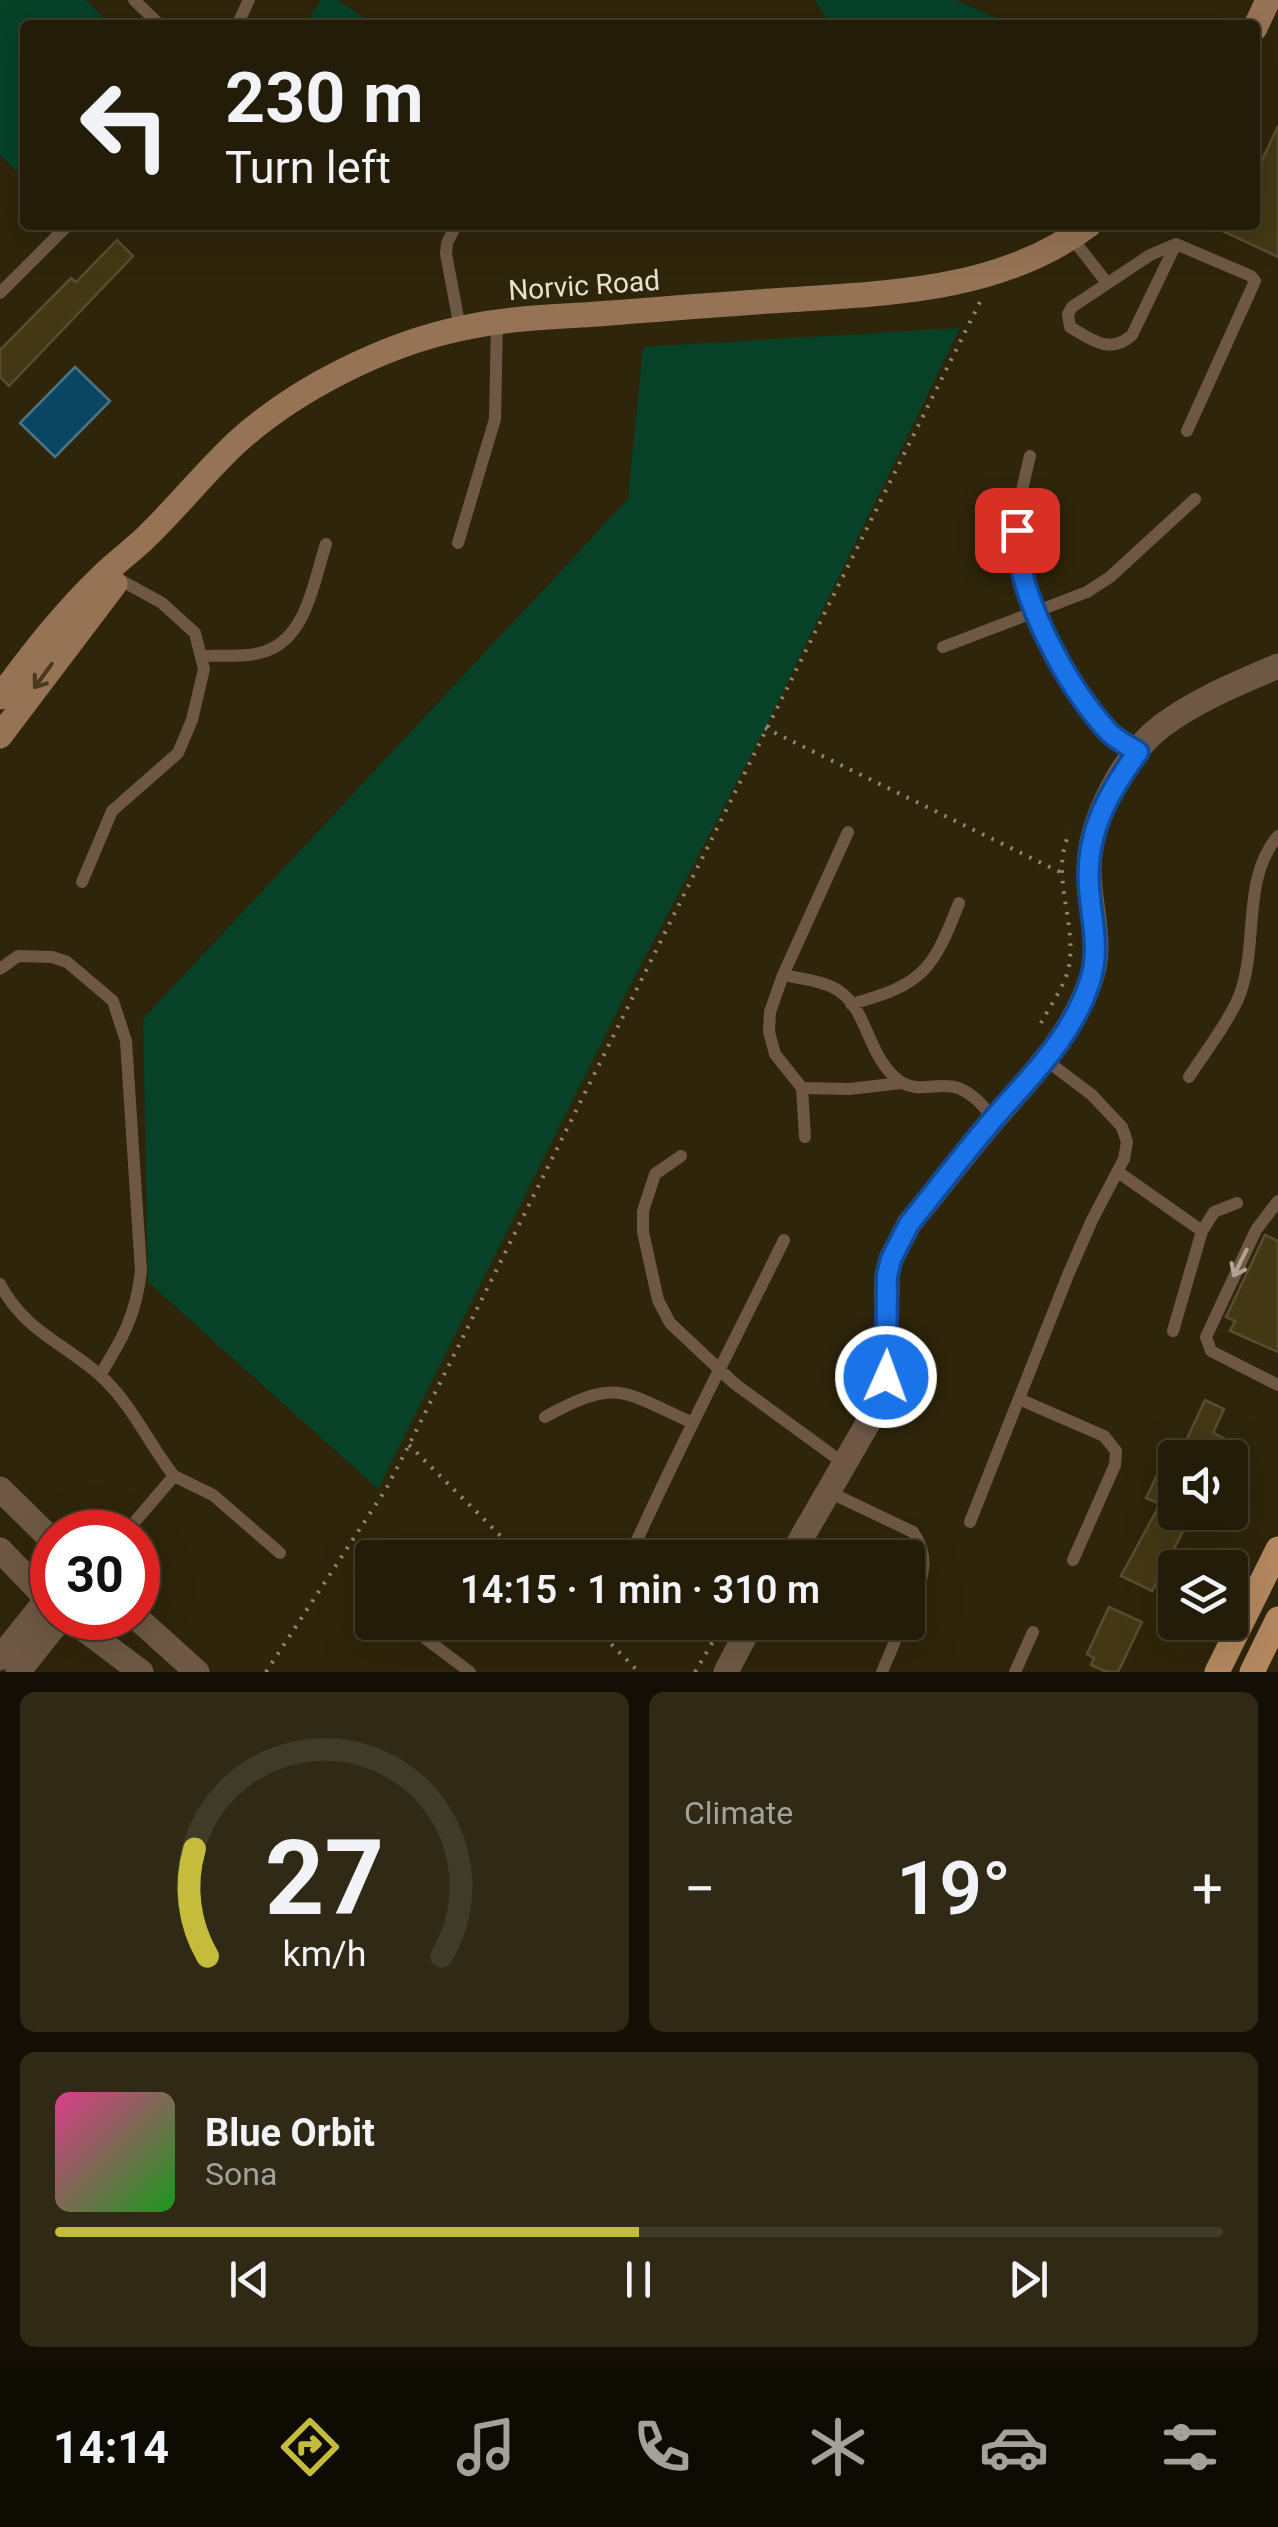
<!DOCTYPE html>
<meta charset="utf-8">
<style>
:root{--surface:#231c08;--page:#2f2916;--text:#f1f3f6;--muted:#a3a19c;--line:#403a29;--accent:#c6bc3c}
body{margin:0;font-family:Roboto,sans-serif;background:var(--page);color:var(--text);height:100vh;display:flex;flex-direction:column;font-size:38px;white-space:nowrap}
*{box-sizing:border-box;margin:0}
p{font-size:32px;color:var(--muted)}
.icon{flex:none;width:55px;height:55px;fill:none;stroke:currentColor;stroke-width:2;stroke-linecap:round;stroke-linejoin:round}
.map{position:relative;height:1672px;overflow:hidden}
.drawer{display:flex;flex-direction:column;gap:20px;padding:20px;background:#130f04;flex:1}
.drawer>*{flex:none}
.top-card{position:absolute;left:20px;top:20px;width:1240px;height:210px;border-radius:10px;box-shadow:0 10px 40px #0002,0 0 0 2px var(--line);background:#231c08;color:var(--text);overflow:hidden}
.controls{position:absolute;left:1158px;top:1440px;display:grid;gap:20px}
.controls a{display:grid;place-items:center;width:90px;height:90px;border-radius:10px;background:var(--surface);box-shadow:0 10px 40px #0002,0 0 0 2px var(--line);font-size:50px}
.speed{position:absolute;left:30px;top:1510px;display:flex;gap:20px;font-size:50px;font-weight:700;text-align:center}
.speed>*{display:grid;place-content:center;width:130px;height:130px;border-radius:50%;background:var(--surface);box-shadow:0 10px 40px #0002,0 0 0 2px var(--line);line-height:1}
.speed .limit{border:15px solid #d22;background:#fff;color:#111}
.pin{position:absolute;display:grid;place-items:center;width:85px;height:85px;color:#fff;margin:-42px;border-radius:20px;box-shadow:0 5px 15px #0006}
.me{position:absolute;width:110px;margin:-55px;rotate:2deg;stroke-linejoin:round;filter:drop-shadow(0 0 8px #0008)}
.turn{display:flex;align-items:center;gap:35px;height:210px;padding:0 40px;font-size:45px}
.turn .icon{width:130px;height:130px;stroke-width:2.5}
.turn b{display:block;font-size:70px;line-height:85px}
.big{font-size:75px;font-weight:600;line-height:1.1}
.drawer .tile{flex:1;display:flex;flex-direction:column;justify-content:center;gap:15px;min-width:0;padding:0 35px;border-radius:15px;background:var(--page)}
.drawer .dial{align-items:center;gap:0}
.dial svg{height:260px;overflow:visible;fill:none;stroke:var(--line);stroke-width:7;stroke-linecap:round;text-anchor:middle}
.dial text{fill:var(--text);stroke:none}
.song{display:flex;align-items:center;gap:30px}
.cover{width:120px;height:120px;border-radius:15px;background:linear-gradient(135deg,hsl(330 70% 55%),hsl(120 70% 35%))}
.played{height:10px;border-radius:5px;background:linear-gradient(90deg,var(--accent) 50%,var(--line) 50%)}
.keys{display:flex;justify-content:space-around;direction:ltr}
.heat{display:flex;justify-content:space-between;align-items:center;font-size:55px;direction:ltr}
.drawer .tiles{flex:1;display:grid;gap:20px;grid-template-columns:1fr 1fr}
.tile:last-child{grid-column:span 2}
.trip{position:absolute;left:355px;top:1540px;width:570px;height:100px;border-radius:10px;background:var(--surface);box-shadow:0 10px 40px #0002,0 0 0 2px var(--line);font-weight:600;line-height:100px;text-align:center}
.dock{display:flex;height:160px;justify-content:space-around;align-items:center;background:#0e0b03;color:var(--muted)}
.dock .icon{width:70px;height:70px}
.dock .current{color:var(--accent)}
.dock b{font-size:45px;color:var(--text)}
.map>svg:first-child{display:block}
.green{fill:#064128}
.water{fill:#0a4561;stroke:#4c7483;stroke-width:2.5}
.building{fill:#443814;stroke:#574d31;stroke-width:2.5}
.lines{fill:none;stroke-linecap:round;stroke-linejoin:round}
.path{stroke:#908873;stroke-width:4;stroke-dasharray:2.5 8;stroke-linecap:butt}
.lane{stroke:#6e5845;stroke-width:12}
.street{stroke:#6e5845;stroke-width:25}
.secondary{stroke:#967354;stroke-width:25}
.primary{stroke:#b4885f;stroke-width:25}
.oneway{stroke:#49381c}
.oneway2{stroke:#b1a392}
.route-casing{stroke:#114b97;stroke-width:25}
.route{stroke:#1a73e8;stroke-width:18}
.labels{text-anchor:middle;stroke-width:10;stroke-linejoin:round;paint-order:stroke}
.street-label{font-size:28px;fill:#e7e1d1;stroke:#2f250a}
</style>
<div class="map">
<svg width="1278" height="1672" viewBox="0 0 1278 1672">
<rect width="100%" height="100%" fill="#2f250a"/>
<path class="green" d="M0,0H86L111,25H25V180L0,155Z
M321,0H337L376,25H313L307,21Z
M815,0H955L1014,25H830Z
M960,328L765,728L630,986L378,1489L148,1282L143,1019L628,499L643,347Z"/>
<path class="water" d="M75,367L110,401L55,457L20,423Z"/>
<path class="building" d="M1278,126V257L1210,225H1255V175Z
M117,240L133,256L9,386L0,377V350L71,278L76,282Z
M1265,1235L1278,1241V1352L1230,1331L1235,1321L1226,1317Z
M1205,1400L1224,1409L1213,1433L1236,1444L1230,1458H1210L1184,1445Z
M1160,1469L1175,1473V1512H1193L1152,1591L1121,1576L1160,1504L1146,1498Z
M1109,1607L1142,1622L1118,1672H1107L1091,1665L1094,1658L1087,1654Z"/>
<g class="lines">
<path class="path" d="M765,728L1062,873
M1041,1023C1050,1006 1066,984 1069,966C1077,921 1049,874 1070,832
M911,1352V1377
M409,1445L523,1558
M589,1622L639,1672
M266,1672L386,1489L409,1445L982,298
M695,1672L718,1633"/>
<path class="lane" d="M134,0L160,25
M237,25L249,0
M456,225L447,243L446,254L460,328
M1072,238L1107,283
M1176,244L1132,335C1110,355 1092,340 1070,327L1068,314L1072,307L1150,255Z
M1176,244L1251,276L1255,281L1187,431
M0,293L68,225
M1030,456C1023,485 1016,512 1017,541C1018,597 1069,688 1106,730C1114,739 1127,745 1137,752
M458,543L495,419L497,322
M943,647L1087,592L1110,577L1195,499
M203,656C222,655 248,658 266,651C307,637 314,580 326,544
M82,882L112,811L178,753L192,720L204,669L195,633L162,603L113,576
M0,969L18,956L52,957L67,962L113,1001L126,1041L141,1271C136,1315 123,1338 100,1375
M783,975C802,979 829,981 843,994C868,1015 869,1057 898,1080C918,1095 938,1081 958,1088C974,1094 984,1107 994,1119
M851,1004C923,985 933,970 959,903
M1189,1077C1205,1052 1226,1026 1238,999C1260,947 1240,881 1278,836
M802,1088L849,1089L901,1083
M805,1137L802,1088L775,1054L769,1032L770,1012L783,975L848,832
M681,1156L655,1174L643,1211V1232L658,1300L670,1323L735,1384L846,1465
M1118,1172L1202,1231
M1278,1201L1256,1230L1206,1337L1211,1351L1278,1385
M0,1284C25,1332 65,1343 102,1377C132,1405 149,1444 174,1476L126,1532
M1173,1331L1202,1231L1214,1212L1237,1203
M1019,1399L1104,1436L1116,1451L1115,1465L1073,1560
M545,1417C618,1377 621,1391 693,1423
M174,1476L213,1495L280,1553
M829,1492L913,1532C933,1559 920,1586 908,1613
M970,1522L1068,1275L1092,1220L1124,1159L1127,1142L1122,1127L1092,1095L1047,1061
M629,1558C677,1450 732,1346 784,1240
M426,1639L470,1672
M882,1672L903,1622
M1015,1672L1033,1632"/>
<path class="street" d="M0,1489L52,1540
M0,1550L52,1604
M790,1558L876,1409L886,1377L887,1276L891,1259L909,1224C938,1189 966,1152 995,1118C1033,1074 1070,1038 1090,982C1104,944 1089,908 1089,869C1089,821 1124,754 1163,725C1198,699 1239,683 1278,666
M69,1618L141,1672
M137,1618L197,1672
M0,1658L52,1593
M18,1672L61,1618
M726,1672L752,1622"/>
<path class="secondary" d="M1255,28L1268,0
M0,697C31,655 64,612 102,576C115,563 129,553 142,541C175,510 203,474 236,443C295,389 385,344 463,328C507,318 553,317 598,314C661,309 723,304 786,300C891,293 1001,291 1089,225
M0,736L115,584"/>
<path class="primary" d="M1217,1672L1278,1549
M1252,1672L1278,1619"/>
</g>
<defs><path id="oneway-shaft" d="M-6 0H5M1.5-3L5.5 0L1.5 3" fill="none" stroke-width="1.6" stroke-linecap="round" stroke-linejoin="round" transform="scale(2.5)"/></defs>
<use class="oneway" href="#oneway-shaft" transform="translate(43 676) rotate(126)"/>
<use class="oneway2" href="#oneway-shaft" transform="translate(1240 1263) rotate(116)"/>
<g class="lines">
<g class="route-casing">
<path id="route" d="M886,1377L887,1276L891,1259L909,1224C938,1188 966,1151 996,1116C1033,1074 1075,1033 1091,978C1100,945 1091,919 1089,886C1085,834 1108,793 1138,752C1127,745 1114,739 1106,729C1066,684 1015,592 1017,530"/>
</g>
<use href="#route" class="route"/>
</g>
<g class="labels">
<g class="street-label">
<text transform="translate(584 285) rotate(-4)" y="10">Norvic Road</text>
</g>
</g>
</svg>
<div class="controls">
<a><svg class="icon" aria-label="sound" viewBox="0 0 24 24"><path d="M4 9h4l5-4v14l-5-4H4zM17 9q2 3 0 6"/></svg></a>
<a><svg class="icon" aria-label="layers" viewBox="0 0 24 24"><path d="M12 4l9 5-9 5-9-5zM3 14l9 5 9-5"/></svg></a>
</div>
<div class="speed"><div class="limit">30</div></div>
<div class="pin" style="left:1017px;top:530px;background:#d93025"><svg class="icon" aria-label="arrive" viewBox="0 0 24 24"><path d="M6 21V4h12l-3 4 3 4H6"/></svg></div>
<svg class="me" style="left:886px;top:1377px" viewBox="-20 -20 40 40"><circle r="17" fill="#1a73e8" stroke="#fff" stroke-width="3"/><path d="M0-11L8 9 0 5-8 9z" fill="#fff"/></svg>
<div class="trip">14:15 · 1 min · 310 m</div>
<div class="top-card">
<div class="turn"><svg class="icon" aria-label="left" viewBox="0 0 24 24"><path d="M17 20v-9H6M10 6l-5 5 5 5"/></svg><div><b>230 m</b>Turn left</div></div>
</div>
</div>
<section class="drawer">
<div class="tiles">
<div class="tile dial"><svg viewBox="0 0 100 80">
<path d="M14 69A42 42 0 1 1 86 69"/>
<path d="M14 69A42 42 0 0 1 10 36" stroke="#c6bc3c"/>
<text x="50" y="56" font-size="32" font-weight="700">27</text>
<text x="50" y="72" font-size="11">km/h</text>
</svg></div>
<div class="tile"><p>Climate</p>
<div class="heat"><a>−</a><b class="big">19°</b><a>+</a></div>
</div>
<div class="tile">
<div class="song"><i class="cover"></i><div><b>Blue Orbit</b><p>Sona</p></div></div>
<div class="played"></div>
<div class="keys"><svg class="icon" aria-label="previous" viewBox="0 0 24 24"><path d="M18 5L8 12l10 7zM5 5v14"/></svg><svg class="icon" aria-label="pause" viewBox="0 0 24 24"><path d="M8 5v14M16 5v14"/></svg><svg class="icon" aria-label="next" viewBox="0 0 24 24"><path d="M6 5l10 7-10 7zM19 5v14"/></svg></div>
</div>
</div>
</section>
<nav class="dock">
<b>14:14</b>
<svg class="icon current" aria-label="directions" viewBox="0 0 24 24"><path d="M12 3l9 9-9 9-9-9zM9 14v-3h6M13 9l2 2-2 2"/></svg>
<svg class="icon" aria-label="music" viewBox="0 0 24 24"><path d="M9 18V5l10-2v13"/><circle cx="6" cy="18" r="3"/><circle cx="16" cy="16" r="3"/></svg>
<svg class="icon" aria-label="phone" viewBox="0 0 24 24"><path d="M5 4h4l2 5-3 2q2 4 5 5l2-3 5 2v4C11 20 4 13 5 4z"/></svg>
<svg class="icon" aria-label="climate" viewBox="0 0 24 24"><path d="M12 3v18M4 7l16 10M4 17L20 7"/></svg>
<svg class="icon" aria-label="car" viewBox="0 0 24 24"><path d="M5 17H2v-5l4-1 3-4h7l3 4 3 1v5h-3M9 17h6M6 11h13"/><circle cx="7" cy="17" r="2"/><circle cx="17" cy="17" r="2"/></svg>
<svg class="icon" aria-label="filters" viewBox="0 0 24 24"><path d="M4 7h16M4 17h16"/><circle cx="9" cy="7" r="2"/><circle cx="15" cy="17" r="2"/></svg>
</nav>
